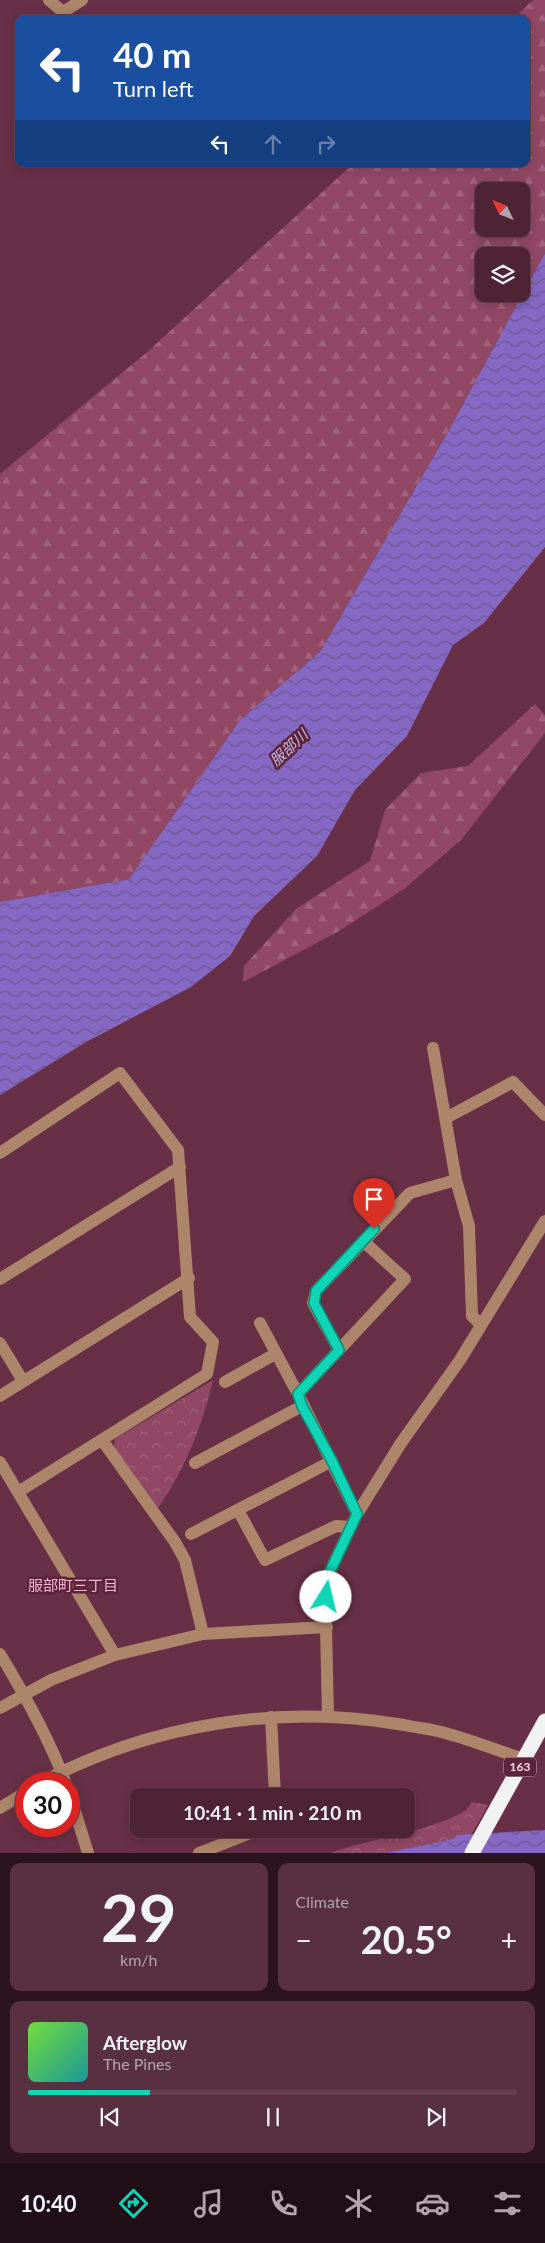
<!DOCTYPE html>
<meta charset="utf-8">
<style>
:root{--surface:#4e2434;--page:#583040;--text:#f1f3f6;--muted:#b3a4ac;--line:#65414f;--accent:#0dd5b5}
body{margin:0;font-family:Lato,"Noto Sans JP",sans-serif;background:var(--page);color:var(--text);height:100vh;display:flex;flex-direction:column;font-size:19px;white-space:nowrap}
*{box-sizing:border-box;margin:0}
p{font-size:16px;color:var(--muted)}
.icon{flex:none;width:28px;height:28px;fill:none;stroke:currentColor;stroke-width:2;stroke-linecap:round;stroke-linejoin:round}
.map{position:relative;height:1853px;overflow:hidden}
.sheet{display:flex;flex-direction:column;gap:10px;padding:10px;background:#2b141d;flex:1}
.sheet>*{flex:none}
.guide{position:absolute;left:15px;top:15px;width:515px;height:152px;border-radius:10px;box-shadow:0 2px 12px #0003,0 0 0 1px var(--line);background:#1a4fa0;color:#fff;overflow:hidden}
.needle{width:32px;rotate:313deg}
.controls{position:absolute;left:475px;top:182px;display:grid;gap:10px}
.controls a{display:grid;place-items:center;width:55px;height:55px;border-radius:10px;background:var(--surface);box-shadow:0 2px 12px #0003,0 0 0 1px var(--line);font-size:25px}
.speed{position:absolute;left:15px;top:1772px;display:flex;gap:10px;font-size:25px;font-weight:700;text-align:center}
.speed>*{display:grid;place-content:center;width:65px;height:65px;border-radius:50%;background:var(--surface);box-shadow:0 2px 12px #0003,0 0 0 1px var(--line);line-height:1}
.speed .limit{border:8px solid #d22;background:#fff;color:#111}
.pin{position:absolute;display:grid;place-items:center;width:42px;height:42px;color:#fff;margin:-51px -21px;border-radius:50% 50% 50% 0;rotate:-45deg;box-shadow:0 0 5px #0007}
.pin .icon{rotate:45deg}
.me{position:absolute;width:55px;margin:-28px;rotate:9deg;stroke-linejoin:round;filter:drop-shadow(0 0 4px #0008)}
.turn{display:flex;align-items:center;gap:18px;height:105px;padding:0 15px;font-size:22px}
.turn .icon{width:65px;height:65px;stroke-width:2.5}
.turn b{display:block;font-size:35px;line-height:42px}
.lanes{display:flex;align-items:center;height:48px;padding:0 15px;background:#0003;justify-content:center;gap:25px;direction:ltr}
.lanes .off{opacity:.35}
.big{font-size:38px;font-weight:700;line-height:1.1}
.sheet .widget{flex:1;display:flex;flex-direction:column;justify-content:center;gap:8px;min-width:0;padding:0 18px;border-radius:10px;background:var(--page)}
.sheet .dial{align-items:center;gap:0}
.dial b{font-size:65px;line-height:1}
.song{display:flex;align-items:center;gap:15px}
.cover{width:60px;height:60px;border-radius:8px;background:linear-gradient(135deg,hsl(100 70% 55%),hsl(180 70% 35%))}
.played{height:5px;border-radius:2px;background:linear-gradient(90deg,var(--accent) 25%,var(--line) 25%)}
.keys{display:flex;justify-content:space-around;direction:ltr}
.heat{display:flex;justify-content:space-between;align-items:center;font-size:28px;direction:ltr}
.sheet .tiles{flex:1;display:grid;gap:10px;grid-template-columns:1fr 1fr}
.widget:last-child{grid-column:span 2}
.trip{position:absolute;left:130px;top:1788px;width:285px;height:50px;border-radius:10px;background:var(--surface);box-shadow:0 2px 12px #0003,0 0 0 1px var(--line);font-weight:700;line-height:50px;text-align:center}
.menu{display:flex;height:80px;justify-content:space-around;align-items:center;background:#1f0e15;color:var(--muted)}
.menu .icon{width:35px;height:35px}
.menu .selected{color:var(--accent)}
.menu b{font-size:22px;color:var(--text)}
.map>svg:first-child{display:block}
.forest{fill:url(#forest-firs);fill-rule:evenodd}
.park{fill:url(#park-crowns)}
.water{fill:url(#water-waves)}
.lines{fill:none;stroke-linecap:round;stroke-linejoin:round}
.minor{stroke:#ac856a;stroke-width:12}
.highway{stroke:#f2f2f2;stroke-width:15}
.route-casing{stroke:#088a76;stroke-width:12}
.route{stroke:#0dd5b5;stroke-width:9}
.labels{text-anchor:middle;stroke-width:5;stroke-linejoin:round;paint-order:stroke}
.shield{fill:#5c253c;stroke:#cba2b1;stroke-width:1}
.shield-label{font-size:12px;font-weight:bold;fill:#fbd8e3}
.water-label{font-size:15px;font-style:italic;fill:#c9bded;stroke:#5c253c}
.neighbourhood-label{font-size:15px;fill:#f9b5cd;stroke:#5c253c}
</style>
<div class="map">
<svg width="545" height="1853" viewBox="0 0 545 1853">
<defs>
<pattern id="forest-firs" width="22" height="20" patternUnits="userSpaceOnUse" patternTransform="scale(1.25)"><rect width="22" height="20" fill="#914865"/><path d="M5 1l3.5 6h-7zM16 11l3.5 6h-7z" fill="#a1627b"/></pattern>
<pattern id="park-crowns" width="20" height="18" patternUnits="userSpaceOnUse" patternTransform="scale(1.25)"><rect width="20" height="18" fill="#914865"/><path d="M2 6a3 3 0 1 1 6 0M12 15a3 3 0 1 1 6 0" fill="none" stroke="#a1627b"/></pattern>
<pattern id="water-waves" width="16" height="10" patternUnits="userSpaceOnUse" patternTransform="scale(1.25)"><rect width="16" height="10" fill="#8568c3"/><path d="M0 5q4-4 8 0t8 0" fill="none" stroke="#6e5890"/></pattern>
</defs>
<rect width="100%" height="100%" fill="#683046"/>
<path class="forest" d="M533,0H545V253L448,432L320,652L240,720L129,879L0,902V474L146,353L353,164H526V19H513ZM484,191H521V229H484ZM484,256H521V294H484Z
M535,704L545,715V733L461,840L404,889L339,931L243,982L244,966L296,909L370,861L385,810L421,773L468,766Z"/>
<path class="park" d="M213,1380C203,1424 184,1472 158,1508L114,1447L115,1439Z
M472,1802L488,1805L461,1853H331C371,1838 429,1832 465,1811C468,1809 469,1805 472,1802Z"/>
<path class="water" d="M545,253V547L484,623L453,645L407,736L355,790L317,856L254,916L230,956L191,987L86,1042L0,1095V902L129,879L240,720L320,652L448,432Z
M545,1830V1853H386L449,1840L455,1838L456,1835Z"/>
<g class="lines">
<path class="minor" d="M49,0L63,12L82,0
M433,1048L456,1180L469,1226L472,1316L481,1325
M446,1118L513,1082L545,1115
M0,1153L120,1073L178,1150L190,1317L213,1342L207,1374L18,1492
M0,1279L180,1167
M260,1323L298,1394
M0,1343L23,1381
M339,1350L313,1303L316,1291L410,1193L456,1180
M225,1382L275,1354
M0,1396L189,1278
M102,1440L175,1542L185,1560L203,1634
M0,1462L115,1655
M195,1463L302,1406
M238,1510L265,1560L336,1526L351,1527
M357,1514L298,1394L405,1279L363,1241
M191,1534L332,1461
M0,1654C25,1695 49,1738 66,1784
M0,1708L51,1680L115,1655L203,1634L327,1627
M328,1716L325,1582L357,1514L401,1443L460,1360L545,1221
M271,1717L275,1796
M38,1784C150,1724 280,1703 404,1725C418,1728 432,1729 445,1733C472,1740 498,1751 524,1759
M69,1792L88,1853
M0,1808L26,1792
M199,1853L261,1829"/>
<path class="highway" d="M472,1853L545,1721"/>
</g>
<g class="lines">
<g class="route-casing">
<path id="route" d="M326,1597L325,1582L357,1514L332,1461L302,1406L298,1394L339,1350L314,1303L316,1291L374,1229"/>
</g>
<use href="#route" class="route"/>
</g>
<g class="labels">
<rect class="shield" x="504" y="1757.5" width="32" height="19" rx="4"/>
<g class="shield-label">
<text x="520" y="1771">163</text>
</g>
<g class="water-label">
<text transform="translate(289 748) rotate(-43)" y="5">服部川</text>
</g>
<g class="neighbourhood-label">
<text x="73" y="1591">服部町三丁目</text>
</g>
</g>
</svg>
<div class="controls">
<a><svg class="needle" viewBox="-14 -14 28 28"><path d="M0-13l5 13h-10z" fill="#e53935"/><path d="M0 13l5-13h-10z" fill="#b3a4ac"/></svg></a>
<a><svg class="icon" aria-label="layers" viewBox="0 0 24 24"><path d="M12 4l9 5-9 5-9-5zM3 14l9 5 9-5"/></svg></a>
</div>
<div class="speed"><div class="limit">30</div></div>
<div class="pin" style="left:374px;top:1229px;background:#d93025"><svg class="icon" aria-label="arrive" viewBox="0 0 24 24"><path d="M6 21V4h12l-3 4 3 4H6"/></svg></div>
<svg class="me" style="left:326px;top:1597px" viewBox="-20 -20 40 40"><circle r="19" fill="#fff"/><path d="M0-13L10 11 0 6-10 11z" fill="#0dd5b5"/></svg>
<div class="trip">10:41 · 1 min · 210 m</div>
<div class="guide">
<div class="turn"><svg class="icon" aria-label="left" viewBox="0 0 24 24"><path d="M17 20v-9H6M10 6l-5 5 5 5"/></svg><div><b>40 m</b>Turn left</div></div>
<div class="lanes"><svg class="icon" aria-label="left" viewBox="0 0 24 24"><path d="M17 20v-9H6M10 6l-5 5 5 5"/></svg><svg class="icon off" aria-label="ahead" viewBox="0 0 24 24"><path d="M12 20V5M6 11l6-6 6 6"/></svg><svg class="icon off" aria-label="right" viewBox="0 0 24 24"><path d="M7 20v-9h11M14 6l5 5-5 5"/></svg></div>
</div>
</div>
<section class="sheet">
<div class="tiles">
<div class="widget dial"><b>29</b><p>km/h</p></div>
<div class="widget"><p>Climate</p>
<div class="heat"><a>−</a><b class="big">20.5°</b><a>+</a></div>
</div>
<div class="widget">
<div class="song"><i class="cover"></i><div><b>Afterglow</b><p>The Pines</p></div></div>
<div class="played"></div>
<div class="keys"><svg class="icon" aria-label="previous" viewBox="0 0 24 24"><path d="M18 5L8 12l10 7zM5 5v14"/></svg><svg class="icon" aria-label="pause" viewBox="0 0 24 24"><path d="M8 5v14M16 5v14"/></svg><svg class="icon" aria-label="next" viewBox="0 0 24 24"><path d="M6 5l10 7-10 7zM19 5v14"/></svg></div>
</div>
</div>
</section>
<nav class="menu">
<b>10:40</b>
<svg class="icon selected" aria-label="directions" viewBox="0 0 24 24"><path d="M12 3l9 9-9 9-9-9zM9 14v-3h6M13 9l2 2-2 2"/></svg>
<svg class="icon" aria-label="music" viewBox="0 0 24 24"><path d="M9 18V5l10-2v13"/><circle cx="6" cy="18" r="3"/><circle cx="16" cy="16" r="3"/></svg>
<svg class="icon" aria-label="phone" viewBox="0 0 24 24"><path d="M5 4h4l2 5-3 2q2 4 5 5l2-3 5 2v4C11 20 4 13 5 4z"/></svg>
<svg class="icon" aria-label="climate" viewBox="0 0 24 24"><path d="M12 3v18M4 7l16 10M4 17L20 7"/></svg>
<svg class="icon" aria-label="car" viewBox="0 0 24 24"><path d="M5 17H2v-5l4-1 3-4h7l3 4 3 1v5h-3M9 17h6M6 11h13"/><circle cx="7" cy="17" r="2"/><circle cx="17" cy="17" r="2"/></svg>
<svg class="icon" aria-label="filters" viewBox="0 0 24 24"><path d="M4 7h16M4 17h16"/><circle cx="9" cy="7" r="2"/><circle cx="15" cy="17" r="2"/></svg>
</nav>
